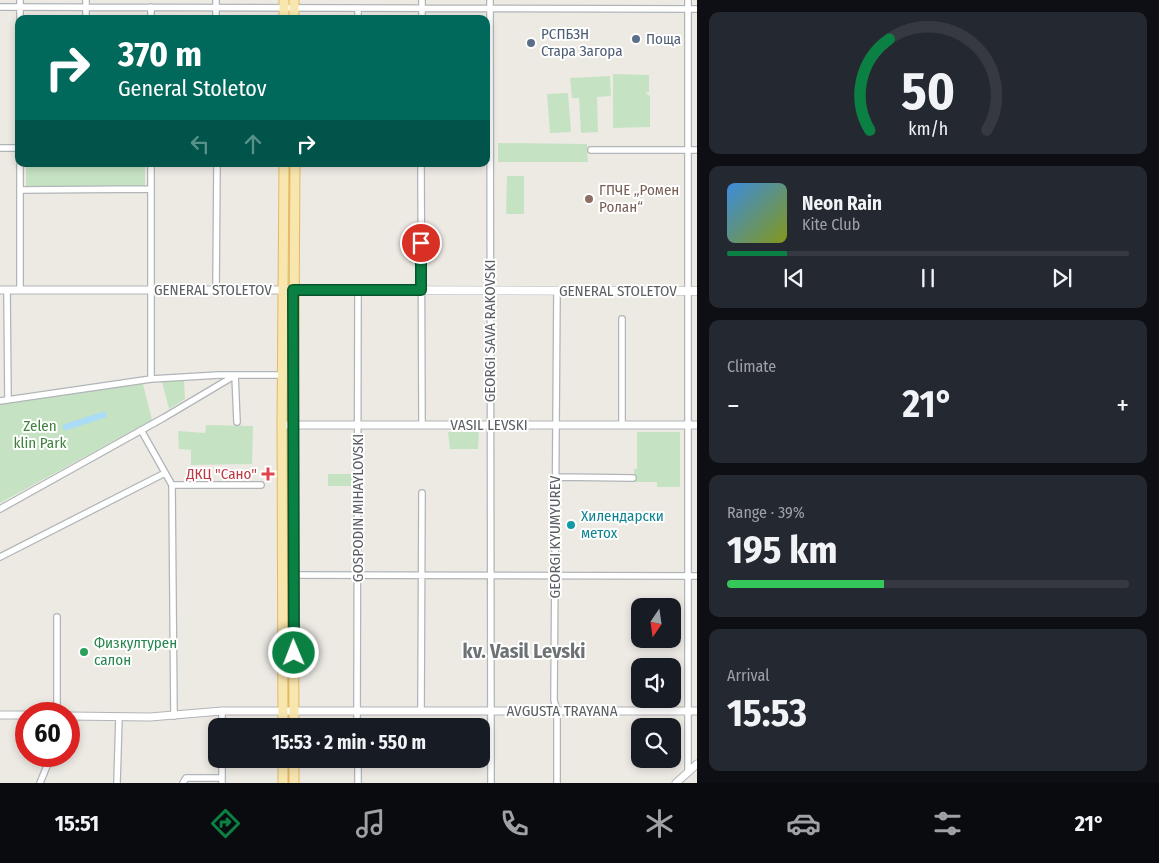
<!DOCTYPE html>
<meta charset="utf-8">
<style>
:root{--surface:#171b24;--page:#242831;--text:#f1f3f6;--muted:#9ea1a6;--line:#363941;--accent:#0b8043}
body{margin:0;font-family:"Fira Sans Condensed",sans-serif;background:var(--page);color:var(--text);height:100vh;display:flex;flex-direction:column;font-size:19px;white-space:nowrap}
*{box-sizing:border-box;margin:0}
p{font-size:16px;color:var(--muted)}
.icon{flex:none;width:28px;height:28px;fill:none;stroke:currentColor;stroke-width:2;stroke-linecap:round;stroke-linejoin:round}
.map{position:relative;flex:1;overflow:hidden}
.sheet{display:flex;flex-direction:column;gap:12px;padding:12px;background:#0d0f14;width:462px}
.sheet>*{flex:none}
.guide{position:absolute;left:15px;top:15px;width:475px;height:152px;border-radius:10px;box-shadow:0 2px 8px #0003;background:#00695c;color:#fff;overflow:hidden}
.needle{width:32px;rotate:193deg}
.controls{position:absolute;left:631px;top:598px;display:grid;gap:10px}
.controls a{display:grid;place-items:center;width:50px;height:50px;border-radius:10px;background:var(--surface);box-shadow:0 2px 8px #0003;font-size:25px}
.speed{position:absolute;left:15px;top:702px;display:flex;gap:10px;font-size:25px;font-weight:700;text-align:center}
.speed>*{display:grid;place-content:center;width:65px;height:65px;border-radius:50%;background:var(--surface);box-shadow:0 2px 8px #0003;line-height:1}
.speed .limit{border:8px solid #d22;background:#fff;color:#111}
.pin{position:absolute;display:grid;place-items:center;width:42px;height:42px;color:#fff;margin:-21px;border:2px solid #fff;border-radius:50%;box-shadow:0 1px 5px #0007}
.me{position:absolute;width:55px;margin:-28px;rotate:359deg;stroke-linejoin:round;filter:drop-shadow(0 0 4px #0008)}
.turn{display:flex;align-items:center;gap:18px;height:105px;padding:0 20px;font-size:22px}
.turn .icon{width:65px;height:65px;stroke-width:2.5}
.turn b{display:block;font-size:35px;line-height:42px}
.lanes{display:flex;align-items:center;height:48px;padding:0 20px;background:#0003;justify-content:center;gap:25px;direction:ltr}
.lanes .off{opacity:.35}
.big{font-size:38px;font-weight:700;line-height:1.1}
.sheet .card{flex:1;display:flex;flex-direction:column;justify-content:center;gap:8px;min-width:0;padding:0 18px;border-radius:10px;background:var(--page)}
.sheet .dial{align-items:center;gap:0}
.dial svg{height:130px;overflow:visible;fill:none;stroke:var(--line);stroke-width:7;stroke-linecap:round;text-anchor:middle}
.dial text{fill:var(--text);stroke:none}
.song{display:flex;align-items:center;gap:15px}
.cover{width:60px;height:60px;border-radius:8px;background:linear-gradient(135deg,hsl(210 70% 55%),hsl(70 70% 35%))}
.played{height:5px;border-radius:2px;background:linear-gradient(90deg,var(--accent) 15%,var(--line) 15%)}
.keys{display:flex;justify-content:space-around;direction:ltr}
.heat{display:flex;justify-content:space-between;align-items:center;font-size:28px;direction:ltr}
.charge{height:8px;border-radius:4px;background:linear-gradient(90deg,#34c759 39%,var(--line) 0)}
.trip{position:absolute;left:208px;top:718px;width:282px;height:50px;border-radius:10px;background:var(--surface);box-shadow:0 2px 8px #0003;font-weight:700;line-height:50px;text-align:center}
.tab-bar{display:flex;height:80px;justify-content:space-around;align-items:center;background:#090b0e;color:var(--muted)}
.tab-bar .icon{width:35px;height:35px}
.tab-bar .on{color:var(--accent)}
.tab-bar b{font-size:22px;color:var(--text)}
main{display:flex;flex:1;min-height:0}
.map>svg:first-child{display:block}
.green{fill:#c5e3c3}
.water{fill:#aadcf7}
.lines{fill:none;stroke-linecap:round;stroke-linejoin:round}
.minor-casing{stroke:#b1b5b8;stroke-width:8}
.tertiary-casing{stroke:#b1b5b8;stroke-width:9}
.secondary-casing{stroke:#b1b4b8;stroke-width:9}
.primary-casing{stroke:#e5b765;stroke-width:11}
.minor{stroke:#fff;stroke-width:5.5}
.tertiary{stroke:#fff;stroke-width:7}
.secondary{stroke:#fff;stroke-width:8}
.primary{stroke:#f8e6af;stroke-width:9}
.route-casing{stroke:#07532c;stroke-width:12}
.route{stroke:#0b8043;stroke-width:9}
.service-dot{fill:#5c6f8a;stroke:#fff;stroke-width:2}
.education-dot{fill:#8d6e63;stroke:#fff;stroke-width:2}
.health-dot{fill:#e0444e;stroke:#fff;stroke-width:2}
.culture-dot{fill:#0f9aa8;stroke:#fff;stroke-width:2}
.leisure-dot{fill:#2e9e5b;stroke:#fff;stroke-width:2}
.labels{text-anchor:middle;stroke-width:4;stroke-linejoin:round;paint-order:stroke}
.service-label{font-size:15px;fill:#4e5e75;stroke:#fff;text-anchor:start}
.education-label{font-size:15px;fill:#785e54;stroke:#fff;text-anchor:start}
.street-label{font-size:15px;fill:#5c6063;stroke:#fff}
.park-label{font-size:15px;fill:#3f823d;stroke:#fff}
.health-label{font-size:15px;fill:#be3a42;stroke:#fff;text-anchor:end}
.culture-label{font-size:15px;fill:#0d838f;stroke:#fff;text-anchor:start}
.leisure-label{font-size:15px;fill:#27864d;stroke:#fff;text-anchor:start}
.district-label{font-size:20px;font-weight:bold;fill:#6d7275;stroke:#fff}
</style>
<main>
<div class="map">
<svg width="697" height="783" viewBox="0 0 697 783">
<rect width="100%" height="100%" fill="#edeae4"/>
<path class="green" d="M613,74L649,75V92L645,93L650,96V127L613,128Z
M610,76L611,96L597,97L598,132L581,133L579,98H572L570,78Z
M568,93L571,132L550,133L547,94Z
M498,143L587,144L588,162H498Z
M26,164H145V187H26Z
M507,176H524V214H506Z
M184,379L185,399L169,409L162,382Z
M142,380L152,420L0,503V399Z
M206,425L253,426L252,464L191,465V450L179,449L178,431L205,433Z
M448,432H479L478,449H450Z
M637,432H680V487H657V482H634V469H637Z
M328,474H353V486H328Z"/>
<path class="water" d="M105,411L107,417L64,431L62,425Z"/>
<g class="lines">
<g class="minor-casing">
<path id="minor" d="M216,0V19
M490,0L491,783
M0,7L697,9
M151,7V19
M20,19V0
M86,19V0
M358,19V8
M422,19V0
M0,148H19
M591,150H697
M20,164V290
M151,164V379
M421,164L422,425
M20,190L151,189
M7,290L8,400
M216,290L217,164
M557,291L554,700L557,711V783
M622,319V425
M235,375L237,422
M0,401L151,379L219,375H283
M141,430L172,485L174,716
M555,477L633,478
M172,485H261
M0,509L165,417L234,376
M0,557L165,473
M293,575L697,576
M421,711L422,493
M57,714V617
M222,726V711
M357,726L358,290
M358,759V783
M688,772V0
M40,783L51,756
M117,783L119,717
M183,783L186,778H222
M222,783V759"/>
</g>
<g class="tertiary-casing">
<path id="tertiary" d="M0,290H284
M282,425H697
M0,715H26
M69,716L150,717L222,711H697
M676,783L697,764"/>
</g>
<g class="secondary-casing">
<path id="secondary" d="M284,290L697,291"/>
</g>
<g class="primary-casing">
<path id="primary" d="M284,0V19
M294,0V19
M283,726L282,425L284,164
M294,726L293,488L295,164
M283,783V759
M294,783V759"/>
</g>
<use href="#minor" class="minor"/>
<use href="#tertiary" class="tertiary"/>
<use href="#secondary" class="secondary"/>
<use href="#primary" class="primary"/>
</g>
<g class="lines">
<g class="route-casing">
<path id="route" d="M294,653L293,290H421V243"/>
</g>
<use href="#route" class="route"/>
</g>
<g class="service-dot">
<circle cx="636" cy="39" r="5"/>
<circle cx="531" cy="43" r="5"/>
</g>
<circle class="education-dot" cx="589" cy="199" r="5"/>
<path class="health-dot" d="M265.5 466.5h5v5h5v5h-5v5h-5v-5h-5v-5h5z"/>
<circle class="culture-dot" cx="571" cy="525" r="5"/>
<circle class="leisure-dot" cx="84" cy="652" r="5"/>
<g class="labels">
<g class="service-label">
<text x="541" y="39">РСПБЗН<tspan x="541" dy="17">Стара Загора</tspan></text>
<text x="646" y="44">Поща</text>
</g>
<g class="education-label">
<text x="599" y="195">ГПЧЕ „Ромен<tspan x="599" dy="17">Ролан“</tspan></text>
</g>
<g class="street-label">
<text x="213" y="295">GENERAL STOLETOV</text>
<text x="618" y="296">GENERAL STOLETOV</text>
<text transform="translate(490 331) rotate(-90)" y="5">GEORGI SAVA RAKOVSKI</text>
<text x="489" y="430">VASIL LEVSKI</text>
<text transform="translate(358 508) rotate(-90)" y="5">GOSPODIN MIHAYLOVSKI</text>
<text transform="translate(555 537) rotate(-90)" y="5">GEORGI KYUMYUREV</text>
<text x="562" y="716">AVGUSTA TRAYANA</text>
</g>
<g class="park-label">
<text x="40" y="431">Zelen<tspan x="40" dy="17">klin Park</tspan></text>
</g>
<g class="health-label">
<text x="257" y="479">ДКЦ "Сано"</text>
</g>
<g class="culture-label">
<text x="581" y="521">Хилендарски<tspan x="581" dy="17">метох</tspan></text>
</g>
<g class="leisure-label">
<text x="94" y="648">Физкултурен<tspan x="94" dy="17">салон</tspan></text>
</g>
<g class="district-label">
<text x="524" y="658">kv. Vasil Levski</text>
</g>
</g>
</svg>
<div class="controls">
<a><svg class="needle" viewBox="-14 -14 28 28"><path d="M0-13l5 13h-10z" fill="#e53935"/><path d="M0 13l5-13h-10z" fill="#9ea1a6"/></svg></a>
<a><svg class="icon" aria-label="sound" viewBox="0 0 24 24"><path d="M4 9h4l5-4v14l-5-4H4zM17 9q2 3 0 6"/></svg></a>
<a><svg class="icon" aria-label="search" viewBox="0 0 24 24"><circle cx="10" cy="10" r="6"/><path d="M15 15l6 6"/></svg></a>
</div>
<div class="speed"><div class="limit">60</div></div>
<div class="pin" style="left:421px;top:243px;background:#d93025"><svg class="icon" aria-label="arrive" viewBox="0 0 24 24"><path d="M6 21V4h12l-3 4 3 4H6"/></svg></div>
<svg class="me" style="left:294px;top:653px" viewBox="-20 -20 40 40"><circle r="17" fill="#0b8043" stroke="#fff" stroke-width="3"/><path d="M0-11L8 9 0 5-8 9z" fill="#fff"/></svg>
<div class="trip">15:53 · 2 min · 550 m</div>
<div class="guide">
<div class="turn"><svg class="icon" aria-label="right" viewBox="0 0 24 24"><path d="M7 20v-9h11M14 6l5 5-5 5"/></svg><div><b>370 m</b>General Stoletov</div></div>
<div class="lanes"><svg class="icon off" aria-label="left" viewBox="0 0 24 24"><path d="M17 20v-9H6M10 6l-5 5 5 5"/></svg><svg class="icon off" aria-label="ahead" viewBox="0 0 24 24"><path d="M12 20V5M6 11l6-6 6 6"/></svg><svg class="icon" aria-label="right" viewBox="0 0 24 24"><path d="M7 20v-9h11M14 6l5 5-5 5"/></svg></div>
</div>
</div>
<section class="sheet">
<div class="card dial"><svg viewBox="0 0 100 80">
<path d="M14 69A42 42 0 1 1 86 69"/>
<path d="M14 69A42 42 0 0 1 26 13" stroke="#0b8043"/>
<text x="50" y="56" font-size="32" font-weight="700">50</text>
<text x="50" y="72" font-size="11">km/h</text>
</svg></div>
<div class="card">
<div class="song"><i class="cover"></i><div><b>Neon Rain</b><p>Kite Club</p></div></div>
<div class="played"></div>
<div class="keys"><svg class="icon" aria-label="previous" viewBox="0 0 24 24"><path d="M18 5L8 12l10 7zM5 5v14"/></svg><svg class="icon" aria-label="pause" viewBox="0 0 24 24"><path d="M8 5v14M16 5v14"/></svg><svg class="icon" aria-label="next" viewBox="0 0 24 24"><path d="M6 5l10 7-10 7zM19 5v14"/></svg></div>
</div>
<div class="card"><p>Climate</p>
<div class="heat"><a>−</a><b class="big">21°</b><a>+</a></div>
</div>
<div class="card"><p>Range · 39%</p><b class="big">195 km</b><div class="charge"></div></div>
<div class="card"><p>Arrival</p><b class="big">15:53</b></div>
</section>
</main>
<nav class="tab-bar">
<b>15:51</b>
<svg class="icon on" aria-label="directions" viewBox="0 0 24 24"><path d="M12 3l9 9-9 9-9-9zM9 14v-3h6M13 9l2 2-2 2"/></svg>
<svg class="icon" aria-label="music" viewBox="0 0 24 24"><path d="M9 18V5l10-2v13"/><circle cx="6" cy="18" r="3"/><circle cx="16" cy="16" r="3"/></svg>
<svg class="icon" aria-label="phone" viewBox="0 0 24 24"><path d="M5 4h4l2 5-3 2q2 4 5 5l2-3 5 2v4C11 20 4 13 5 4z"/></svg>
<svg class="icon" aria-label="climate" viewBox="0 0 24 24"><path d="M12 3v18M4 7l16 10M4 17L20 7"/></svg>
<svg class="icon" aria-label="car" viewBox="0 0 24 24"><path d="M5 17H2v-5l4-1 3-4h7l3 4 3 1v5h-3M9 17h6M6 11h13"/><circle cx="7" cy="17" r="2"/><circle cx="17" cy="17" r="2"/></svg>
<svg class="icon" aria-label="filters" viewBox="0 0 24 24"><path d="M4 7h16M4 17h16"/><circle cx="9" cy="7" r="2"/><circle cx="15" cy="17" r="2"/></svg>
<b>21°</b>
</nav>
